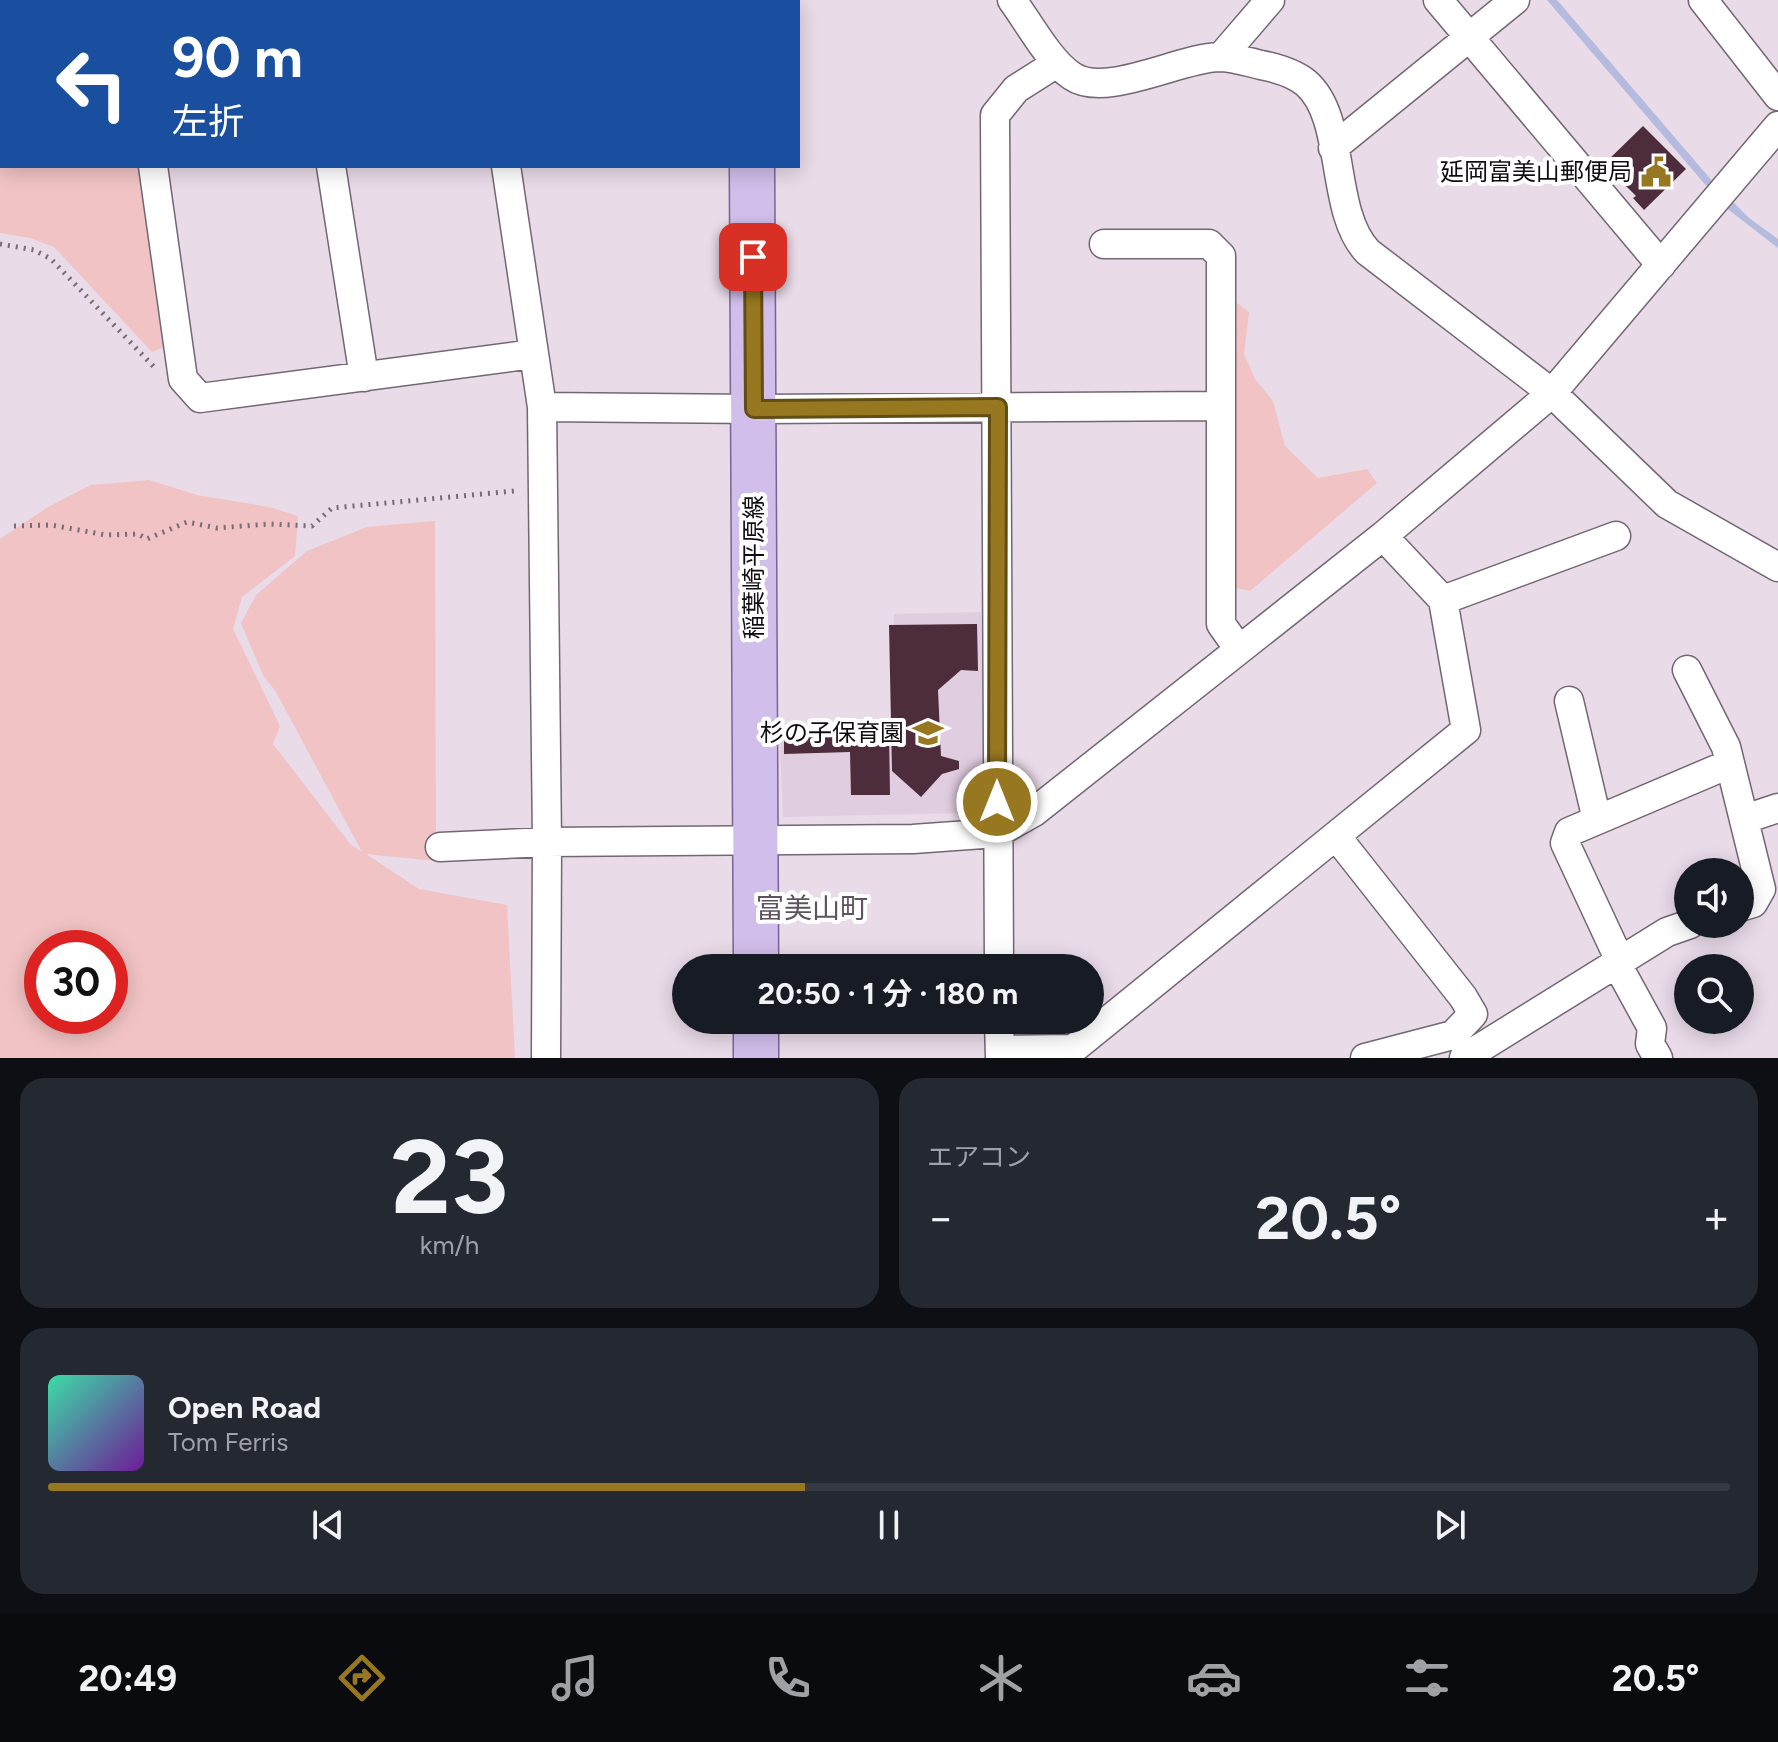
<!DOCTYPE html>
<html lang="ja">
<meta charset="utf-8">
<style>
:root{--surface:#171b24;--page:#242831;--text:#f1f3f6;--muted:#9ea1a6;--line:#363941;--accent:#977720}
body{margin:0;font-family:Figtree,"Noto Sans JP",sans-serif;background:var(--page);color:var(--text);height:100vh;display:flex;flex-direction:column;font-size:30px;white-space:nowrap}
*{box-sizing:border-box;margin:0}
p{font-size:26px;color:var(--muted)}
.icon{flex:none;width:44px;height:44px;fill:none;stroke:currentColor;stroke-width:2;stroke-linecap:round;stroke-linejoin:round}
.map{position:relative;height:1058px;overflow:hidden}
.details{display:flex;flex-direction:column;gap:20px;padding:20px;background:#0d0f14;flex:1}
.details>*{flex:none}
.guide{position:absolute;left:0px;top:0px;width:800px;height:168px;box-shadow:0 4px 20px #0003;background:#1a4fa0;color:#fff;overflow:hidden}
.tools{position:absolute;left:1674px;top:858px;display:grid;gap:16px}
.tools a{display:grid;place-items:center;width:80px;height:80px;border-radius:50%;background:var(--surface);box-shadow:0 4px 20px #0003;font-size:40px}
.speed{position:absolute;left:24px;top:930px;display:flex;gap:16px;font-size:40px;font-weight:700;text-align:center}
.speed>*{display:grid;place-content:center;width:104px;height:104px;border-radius:50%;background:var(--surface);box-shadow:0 4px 20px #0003;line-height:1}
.speed .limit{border:12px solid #d22;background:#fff;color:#111}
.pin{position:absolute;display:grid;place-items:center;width:68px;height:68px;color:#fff;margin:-34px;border-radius:16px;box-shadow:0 4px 12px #0006}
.me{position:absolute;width:88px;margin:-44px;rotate:0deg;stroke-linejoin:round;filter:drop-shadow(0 0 6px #0008)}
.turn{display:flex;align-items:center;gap:28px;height:168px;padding:0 40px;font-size:36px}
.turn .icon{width:104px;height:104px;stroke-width:2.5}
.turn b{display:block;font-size:56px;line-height:68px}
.big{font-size:60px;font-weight:700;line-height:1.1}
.details .widget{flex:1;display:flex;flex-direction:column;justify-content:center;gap:12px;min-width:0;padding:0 28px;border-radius:24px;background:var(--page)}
.details .dial{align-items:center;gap:0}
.dial b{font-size:104px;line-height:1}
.song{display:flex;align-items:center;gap:24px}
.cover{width:96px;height:96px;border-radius:12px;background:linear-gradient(135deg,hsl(160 70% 55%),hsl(280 70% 35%))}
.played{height:8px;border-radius:4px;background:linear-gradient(90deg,var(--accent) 45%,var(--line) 45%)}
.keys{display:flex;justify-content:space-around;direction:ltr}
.heat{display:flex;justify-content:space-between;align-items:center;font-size:44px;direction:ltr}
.details .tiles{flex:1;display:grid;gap:20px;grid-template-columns:1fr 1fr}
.widget:last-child{grid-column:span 2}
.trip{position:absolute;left:672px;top:954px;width:432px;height:80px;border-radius:40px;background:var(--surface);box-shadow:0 4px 20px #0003;font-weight:700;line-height:80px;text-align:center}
.menu{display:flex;height:128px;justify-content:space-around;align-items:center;background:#090b0e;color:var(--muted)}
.menu .icon{width:56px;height:56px}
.menu .selected{color:var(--accent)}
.menu b{font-size:36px;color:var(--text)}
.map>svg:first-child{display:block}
.built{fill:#e1cde0}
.green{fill:#f1c3c4;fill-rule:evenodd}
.water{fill:#b5badf}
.building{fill:#4d2c3b}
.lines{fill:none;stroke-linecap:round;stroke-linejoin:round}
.minor-casing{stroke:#736773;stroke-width:31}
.primary-casing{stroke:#7a6495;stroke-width:47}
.path{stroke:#756c74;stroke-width:5;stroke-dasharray:2 6;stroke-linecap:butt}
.minor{stroke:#fff;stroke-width:28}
.primary{stroke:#d1beea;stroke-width:44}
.route-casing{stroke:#624d15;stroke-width:20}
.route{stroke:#977720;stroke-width:14}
.labels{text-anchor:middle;stroke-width:8;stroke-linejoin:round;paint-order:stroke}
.poi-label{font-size:24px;fill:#110c11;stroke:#fff;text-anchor:end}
.street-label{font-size:24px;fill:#110c11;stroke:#fff}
.quarter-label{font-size:28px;fill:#5e535e;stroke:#fff}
</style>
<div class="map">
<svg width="1778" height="1058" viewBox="0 0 1778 1058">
<rect width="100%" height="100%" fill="#e9dbe8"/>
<path class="built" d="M981,612L985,791L962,813L783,817L779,726L893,727L894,614Z"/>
<path class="green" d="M0,165L141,166L165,347L152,352L54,247L30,238L0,233Z
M1233,300L1249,312L1244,354L1255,379L1273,401L1285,446L1318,478L1367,469L1377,483L1250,591L1231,587Z
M149,480L197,495L269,507L298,516L295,556L242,597L233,629L280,726L273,744L351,845L362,852L276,692L263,675L241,623L256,595L307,551L367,527L435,521L436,861L366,854L419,889L507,905L515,1058H0V539L48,507L91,485ZM42,948H110V1016H42Z"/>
<path class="water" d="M1547,0H1557L1713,182L1749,218L1778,239V248L1729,210L1709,189Z"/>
<path class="building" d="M1643,126L1686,169L1644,210L1633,198L1636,196L1604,164Z
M977,624L978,671L961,670L938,690L941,756L959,761V769L942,774L921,797L892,771L889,625Z
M889,731L890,795H851L850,752L784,754V732Z
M792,1020H871V1029L792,1032Z"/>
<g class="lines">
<g class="minor-casing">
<path id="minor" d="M132,0L133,2
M304,0L305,2
M482,0V2
M601,0V2
M1012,0C1029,23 1049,61 1072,76C1105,99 1179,58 1219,57C1233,57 1248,62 1261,65C1276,68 1294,73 1306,83C1347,118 1329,212 1368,252L1552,393L1667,504L1778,567
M1438,0L1661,265
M1703,0L1778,96
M153,2L168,0
M1221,57L1270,0
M1333,148L1515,0
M0,152H2
M153,166L183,379L200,398L533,354
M331,166L364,377
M506,166L542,407L547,842L546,1058
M1104,244H1209L1221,256V624L1238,648
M542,407L754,409L1220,406
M1443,600L1616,536
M1687,670L1726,747L1761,889L1753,903L1740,907
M1569,701L1597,820
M1745,819L1778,808
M1336,836L1463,997L1473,1014L1453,1035L1365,1058
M440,847L547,842L913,839L997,833L1034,812L1383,536L1552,393L1778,126
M1620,961L1565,843L1569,832L1729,764
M1617,964L1652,1028L1650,1044L1658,1058
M999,968L995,115L1016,89L1057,63
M999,1020L1000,1058
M1000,1050L1073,1049L1466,730L1443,600L1383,536
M1464,1058L1667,932L1690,924"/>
</g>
<g class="primary-casing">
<path id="primary" d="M751,0V2
M752,166L756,968
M756,1020V1058"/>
</g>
<path class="path" d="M0,244L34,250L51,259L154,367
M14,526L51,525L106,535L138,534L147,539L187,522L217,528L269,524L312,526L332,508L515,491"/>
<use href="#minor" class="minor"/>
<use href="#primary" class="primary"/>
</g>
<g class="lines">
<g class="route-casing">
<path id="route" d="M753,257L754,409L998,407L997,802"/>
</g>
<use href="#route" class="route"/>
</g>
<defs>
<g id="civic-bare" transform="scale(2.4)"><path d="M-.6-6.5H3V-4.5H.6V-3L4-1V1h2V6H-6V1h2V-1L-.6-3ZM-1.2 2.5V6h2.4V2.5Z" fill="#977720" stroke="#fff" stroke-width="2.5" paint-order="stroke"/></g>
<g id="school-bare" transform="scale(2.4)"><path d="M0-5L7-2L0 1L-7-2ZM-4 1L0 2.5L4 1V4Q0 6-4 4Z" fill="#977720" stroke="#fff" stroke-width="2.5" paint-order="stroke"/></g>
</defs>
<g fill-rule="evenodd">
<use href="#civic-bare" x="1656" y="172"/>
<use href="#school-bare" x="928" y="733"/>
</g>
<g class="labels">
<g class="poi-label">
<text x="1632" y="180">延岡富美山郵便局</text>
<text x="904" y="741">杉の子保育園</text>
</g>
<g class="street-label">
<text transform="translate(754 567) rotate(-90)" y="8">稲葉崎平原線</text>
</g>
<g class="quarter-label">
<text x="812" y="918">富美山町</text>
</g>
</g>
</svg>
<div class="tools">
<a><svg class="icon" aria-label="sound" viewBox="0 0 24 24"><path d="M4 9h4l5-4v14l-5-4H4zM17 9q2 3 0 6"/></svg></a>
<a><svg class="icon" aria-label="search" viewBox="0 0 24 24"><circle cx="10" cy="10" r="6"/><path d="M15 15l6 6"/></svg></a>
</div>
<div class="speed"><div class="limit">30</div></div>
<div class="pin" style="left:753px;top:257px;background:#d93025"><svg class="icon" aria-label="arrive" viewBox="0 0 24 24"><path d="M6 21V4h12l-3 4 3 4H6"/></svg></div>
<svg class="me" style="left:997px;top:802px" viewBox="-20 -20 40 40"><circle r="17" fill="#977720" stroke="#fff" stroke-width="3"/><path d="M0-11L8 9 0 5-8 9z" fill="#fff"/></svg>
<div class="trip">20:50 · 1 分 · 180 m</div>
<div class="guide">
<div class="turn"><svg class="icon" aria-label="left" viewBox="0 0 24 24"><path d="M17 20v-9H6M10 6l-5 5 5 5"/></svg><div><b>90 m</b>左折</div></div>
</div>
</div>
<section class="details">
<div class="tiles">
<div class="widget dial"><b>23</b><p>km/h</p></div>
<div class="widget"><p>エアコン</p>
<div class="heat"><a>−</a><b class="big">20.5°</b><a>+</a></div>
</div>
<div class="widget">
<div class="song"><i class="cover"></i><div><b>Open Road</b><p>Tom Ferris</p></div></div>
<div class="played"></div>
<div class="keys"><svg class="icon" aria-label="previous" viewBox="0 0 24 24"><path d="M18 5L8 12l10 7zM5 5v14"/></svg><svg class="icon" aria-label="pause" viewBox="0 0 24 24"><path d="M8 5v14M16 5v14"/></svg><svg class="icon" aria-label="next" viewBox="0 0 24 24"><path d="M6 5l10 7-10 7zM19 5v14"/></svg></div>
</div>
</div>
</section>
<nav class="menu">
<b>20:49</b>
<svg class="icon selected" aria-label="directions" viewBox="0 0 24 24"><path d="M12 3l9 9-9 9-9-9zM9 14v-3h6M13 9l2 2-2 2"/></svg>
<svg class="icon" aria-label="music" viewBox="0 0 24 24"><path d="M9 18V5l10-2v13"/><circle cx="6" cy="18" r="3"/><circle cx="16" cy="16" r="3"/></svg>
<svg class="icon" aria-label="phone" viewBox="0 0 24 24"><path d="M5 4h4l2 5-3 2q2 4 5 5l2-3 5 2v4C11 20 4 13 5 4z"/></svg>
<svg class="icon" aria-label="climate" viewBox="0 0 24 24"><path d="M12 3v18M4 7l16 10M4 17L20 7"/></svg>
<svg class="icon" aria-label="car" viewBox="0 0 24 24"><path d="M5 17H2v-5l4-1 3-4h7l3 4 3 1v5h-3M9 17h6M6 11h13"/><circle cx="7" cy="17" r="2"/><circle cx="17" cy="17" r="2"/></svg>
<svg class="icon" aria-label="filters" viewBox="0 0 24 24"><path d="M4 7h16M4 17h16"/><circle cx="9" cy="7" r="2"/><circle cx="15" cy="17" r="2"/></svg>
<b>20.5°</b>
</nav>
